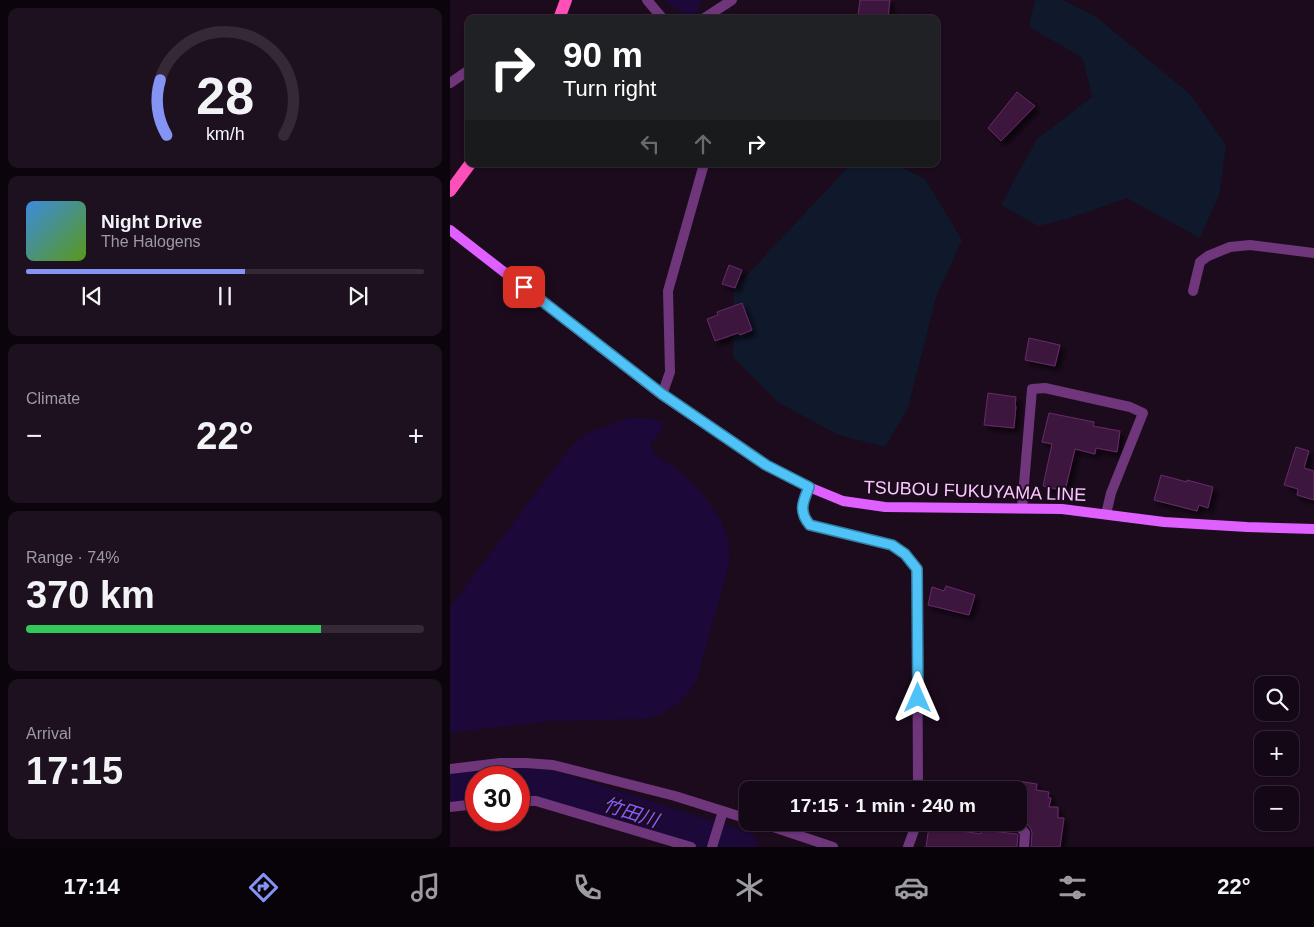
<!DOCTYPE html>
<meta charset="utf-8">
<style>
:root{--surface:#150816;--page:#1e111f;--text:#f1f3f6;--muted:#9d9aa1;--line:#342935;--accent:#8594f4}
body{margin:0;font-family:Helvetica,"Noto Sans JP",sans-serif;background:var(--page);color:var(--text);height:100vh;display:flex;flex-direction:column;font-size:19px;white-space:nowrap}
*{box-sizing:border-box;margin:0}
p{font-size:16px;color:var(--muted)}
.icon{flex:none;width:28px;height:28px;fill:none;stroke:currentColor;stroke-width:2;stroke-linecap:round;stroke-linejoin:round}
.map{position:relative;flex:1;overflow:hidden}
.panel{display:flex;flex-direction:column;gap:8px;padding:8px;background:#0c040c;width:450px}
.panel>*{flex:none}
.guide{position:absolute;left:15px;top:15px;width:475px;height:152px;border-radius:10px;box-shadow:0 1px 4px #0004,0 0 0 1px var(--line);background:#202124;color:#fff;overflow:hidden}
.buttons{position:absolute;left:804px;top:676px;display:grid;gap:10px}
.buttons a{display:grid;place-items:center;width:45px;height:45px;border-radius:10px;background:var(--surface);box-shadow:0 1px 4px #0004,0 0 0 1px var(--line);font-size:25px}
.speed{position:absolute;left:15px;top:766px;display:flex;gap:10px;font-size:25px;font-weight:700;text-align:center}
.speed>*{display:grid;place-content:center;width:65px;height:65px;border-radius:50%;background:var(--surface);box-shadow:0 1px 4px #0004,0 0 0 1px var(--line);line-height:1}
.speed .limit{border:8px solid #d22;background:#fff;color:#111}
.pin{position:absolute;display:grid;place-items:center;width:42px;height:42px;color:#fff;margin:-21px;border-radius:10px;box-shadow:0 2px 8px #0006}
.me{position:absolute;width:55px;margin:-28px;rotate:0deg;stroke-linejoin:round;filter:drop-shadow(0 0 4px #0008)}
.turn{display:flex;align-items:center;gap:18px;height:105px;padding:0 15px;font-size:22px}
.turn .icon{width:65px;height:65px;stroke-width:2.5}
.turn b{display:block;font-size:35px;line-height:42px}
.lanes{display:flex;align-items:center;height:48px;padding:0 15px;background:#0003;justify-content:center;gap:25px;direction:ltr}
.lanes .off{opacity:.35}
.big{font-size:38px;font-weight:600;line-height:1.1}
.panel .card{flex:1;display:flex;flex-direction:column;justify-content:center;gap:8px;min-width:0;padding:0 18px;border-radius:10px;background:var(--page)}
.panel .dial{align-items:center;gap:0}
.dial svg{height:130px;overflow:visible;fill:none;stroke:var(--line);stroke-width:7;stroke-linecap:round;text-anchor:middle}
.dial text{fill:var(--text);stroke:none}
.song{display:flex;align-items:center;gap:15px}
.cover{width:60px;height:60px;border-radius:8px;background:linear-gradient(135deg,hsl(210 70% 55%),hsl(90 70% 35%))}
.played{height:5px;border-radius:2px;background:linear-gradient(90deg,var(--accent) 55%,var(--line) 55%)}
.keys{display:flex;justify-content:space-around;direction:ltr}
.heat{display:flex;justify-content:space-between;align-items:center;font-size:28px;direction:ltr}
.charge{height:8px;border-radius:4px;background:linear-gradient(90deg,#34c759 74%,var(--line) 0)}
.trip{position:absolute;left:289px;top:781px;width:288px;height:50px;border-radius:10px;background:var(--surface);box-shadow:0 1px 4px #0004,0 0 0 1px var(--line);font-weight:600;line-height:50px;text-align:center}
.tabs{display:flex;height:80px;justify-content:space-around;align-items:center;background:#080309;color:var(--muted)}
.tabs .icon{width:35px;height:35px}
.tabs .current{color:var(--accent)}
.tabs b{font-size:22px;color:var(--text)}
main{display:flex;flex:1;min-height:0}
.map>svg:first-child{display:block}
.green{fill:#10182b}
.water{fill:#1c0839}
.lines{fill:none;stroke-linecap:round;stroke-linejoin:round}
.river{stroke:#1c0839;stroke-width:32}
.building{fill:#3d183e;stroke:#68296a;filter:url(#shadow)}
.minor{stroke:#6f367c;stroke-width:10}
.secondary{stroke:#df5fff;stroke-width:10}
.primary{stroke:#ff4fb9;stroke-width:12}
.route-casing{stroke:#337fa1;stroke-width:12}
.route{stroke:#4fc3f7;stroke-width:9}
.labels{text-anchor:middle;stroke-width:4;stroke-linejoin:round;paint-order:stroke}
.street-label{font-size:18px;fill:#f9c8ff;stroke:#1c0b1d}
.water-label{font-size:19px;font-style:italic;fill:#845eff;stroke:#1c0b1d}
</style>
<main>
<section class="panel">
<div class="card dial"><svg viewBox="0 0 100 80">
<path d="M14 69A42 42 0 1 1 86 69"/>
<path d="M14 69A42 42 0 0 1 10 35" stroke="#8594f4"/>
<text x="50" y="56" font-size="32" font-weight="700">28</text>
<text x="50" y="72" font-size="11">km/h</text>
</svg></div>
<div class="card">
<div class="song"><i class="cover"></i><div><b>Night Drive</b><p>The Halogens</p></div></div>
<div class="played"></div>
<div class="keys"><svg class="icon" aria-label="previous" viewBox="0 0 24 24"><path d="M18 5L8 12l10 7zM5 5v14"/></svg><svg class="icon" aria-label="pause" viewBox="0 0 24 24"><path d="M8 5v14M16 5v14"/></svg><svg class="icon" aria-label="next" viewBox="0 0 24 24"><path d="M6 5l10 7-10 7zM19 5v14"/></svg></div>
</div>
<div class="card"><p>Climate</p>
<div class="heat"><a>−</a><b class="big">22°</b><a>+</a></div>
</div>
<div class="card"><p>Range · 74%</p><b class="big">370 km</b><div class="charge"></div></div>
<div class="card"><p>Arrival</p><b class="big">17:15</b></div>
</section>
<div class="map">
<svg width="864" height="847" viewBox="0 0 864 847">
<defs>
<filter id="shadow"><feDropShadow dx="4.5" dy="4.5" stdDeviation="2.5" flood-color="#0009"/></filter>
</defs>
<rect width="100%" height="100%" fill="#1c0b1d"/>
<path class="green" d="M585,0H613L646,17L740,94L776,145L769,195L750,238L677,198L620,218L588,226L551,205L587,139L642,97L633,58L579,27Z
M401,164H444L475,179L512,240L486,297L458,408L435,447L389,435L329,403L283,357L284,289Z"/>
<path class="water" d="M214,0H253L243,19H240Z
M178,418H202L214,424L209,433L201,443L203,453L227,469L252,493L270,518L278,538L280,560L246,683L230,702L211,715L195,719L103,721L0,733V607L105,467L126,441L138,433Z"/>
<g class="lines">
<path class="river" d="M69,783L100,786L292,847
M0,788L26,786"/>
</g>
<path class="building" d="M410,0H440L438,18L408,15Z
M567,92L585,106L551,141L538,128Z
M279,265L292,270L285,288L272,284Z
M292,303L302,330L290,335L288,333L265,341L257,319L268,315L267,312Z
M579,338L610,345L605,366L575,360Z
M538,393L566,397L565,406H566L564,428L534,425Z
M599,413L644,422L643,426L670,431L667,452L646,448L645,454L625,449L615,491L593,486L602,444L592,442Z
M846,447L859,451L854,468L864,471V500L847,495L848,489L834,485Z
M711,475L737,482V480L763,487L758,508L749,505L747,511L704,500Z
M496,586L525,595L519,615L478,605L482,587L494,591Z
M568,781L587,784L586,790L599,792L598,797L601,798L599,807H608V818H614L610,847H581L582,833L581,829L575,822L568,820Z
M479,826L531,834V830L567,834L568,835L567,847H476Z"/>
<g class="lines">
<path class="minor" d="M197,0L213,19
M253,19L282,0
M0,83L19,70
M743,291L750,262L758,256L780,247L800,245L864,253
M212,395L220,372L218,291L254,164
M359,487C353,502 348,511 360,525L441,545L455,554L467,569L468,790
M572,508L582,389L595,388L680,407L693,413L661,493L656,514
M0,769L50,763H76L103,765L225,796L298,819
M69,801H86L241,847
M0,807L26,804
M308,822L383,847
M519,822L570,827L575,833L574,847
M262,847L273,811
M458,847L467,822"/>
<path class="secondary" d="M0,230L212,395L316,465L359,487L393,501L435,507L612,509L714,522L797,527L864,529"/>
<path class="primary" d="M109,19L116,0
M0,191L20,164"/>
</g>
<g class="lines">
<g class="route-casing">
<path id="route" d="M74,287L212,394L316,465L359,487C353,502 348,511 360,525L442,545L455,554L467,569L468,698"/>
</g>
<use href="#route" class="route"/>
</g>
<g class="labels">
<g class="street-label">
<text transform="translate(525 491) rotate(2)" y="6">TSUBOU FUKUYAMA LINE</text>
</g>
<g class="water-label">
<text transform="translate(181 812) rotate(18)" y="7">竹田川</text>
</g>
</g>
</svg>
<div class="buttons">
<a><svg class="icon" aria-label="search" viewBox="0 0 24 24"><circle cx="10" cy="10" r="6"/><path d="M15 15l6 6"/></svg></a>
<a>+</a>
<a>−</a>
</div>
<div class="speed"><div class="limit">30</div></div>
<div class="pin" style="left:74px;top:287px;background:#d93025"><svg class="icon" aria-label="arrive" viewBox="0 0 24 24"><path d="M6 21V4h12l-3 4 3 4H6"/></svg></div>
<svg class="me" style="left:468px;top:698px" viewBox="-20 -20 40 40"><path d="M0-17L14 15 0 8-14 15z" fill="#4fc3f7" stroke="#fff" stroke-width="4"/></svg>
<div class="trip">17:15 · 1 min · 240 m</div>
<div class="guide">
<div class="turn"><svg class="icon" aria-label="right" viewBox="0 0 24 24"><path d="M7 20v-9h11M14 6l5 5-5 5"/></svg><div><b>90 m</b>Turn right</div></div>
<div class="lanes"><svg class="icon off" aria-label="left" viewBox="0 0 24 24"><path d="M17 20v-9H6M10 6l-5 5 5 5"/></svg><svg class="icon off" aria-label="ahead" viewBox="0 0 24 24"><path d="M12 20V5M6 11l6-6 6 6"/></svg><svg class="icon" aria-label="right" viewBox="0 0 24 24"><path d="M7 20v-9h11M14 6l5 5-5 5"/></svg></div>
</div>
</div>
</main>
<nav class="tabs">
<b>17:14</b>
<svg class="icon current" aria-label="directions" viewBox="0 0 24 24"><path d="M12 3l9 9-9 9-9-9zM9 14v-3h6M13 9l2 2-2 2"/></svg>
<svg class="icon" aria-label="music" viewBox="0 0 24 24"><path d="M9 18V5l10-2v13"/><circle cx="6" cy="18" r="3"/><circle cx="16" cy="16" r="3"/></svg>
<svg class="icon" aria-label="phone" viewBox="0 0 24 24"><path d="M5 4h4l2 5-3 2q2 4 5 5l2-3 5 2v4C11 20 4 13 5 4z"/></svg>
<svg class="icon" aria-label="climate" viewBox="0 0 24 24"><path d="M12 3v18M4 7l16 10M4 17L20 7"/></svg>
<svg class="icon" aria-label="car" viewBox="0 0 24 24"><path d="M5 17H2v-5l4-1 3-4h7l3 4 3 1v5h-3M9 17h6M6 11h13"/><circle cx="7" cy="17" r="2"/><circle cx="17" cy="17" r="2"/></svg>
<svg class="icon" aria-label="filters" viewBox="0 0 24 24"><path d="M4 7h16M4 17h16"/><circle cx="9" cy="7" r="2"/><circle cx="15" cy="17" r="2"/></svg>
<b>22°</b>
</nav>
